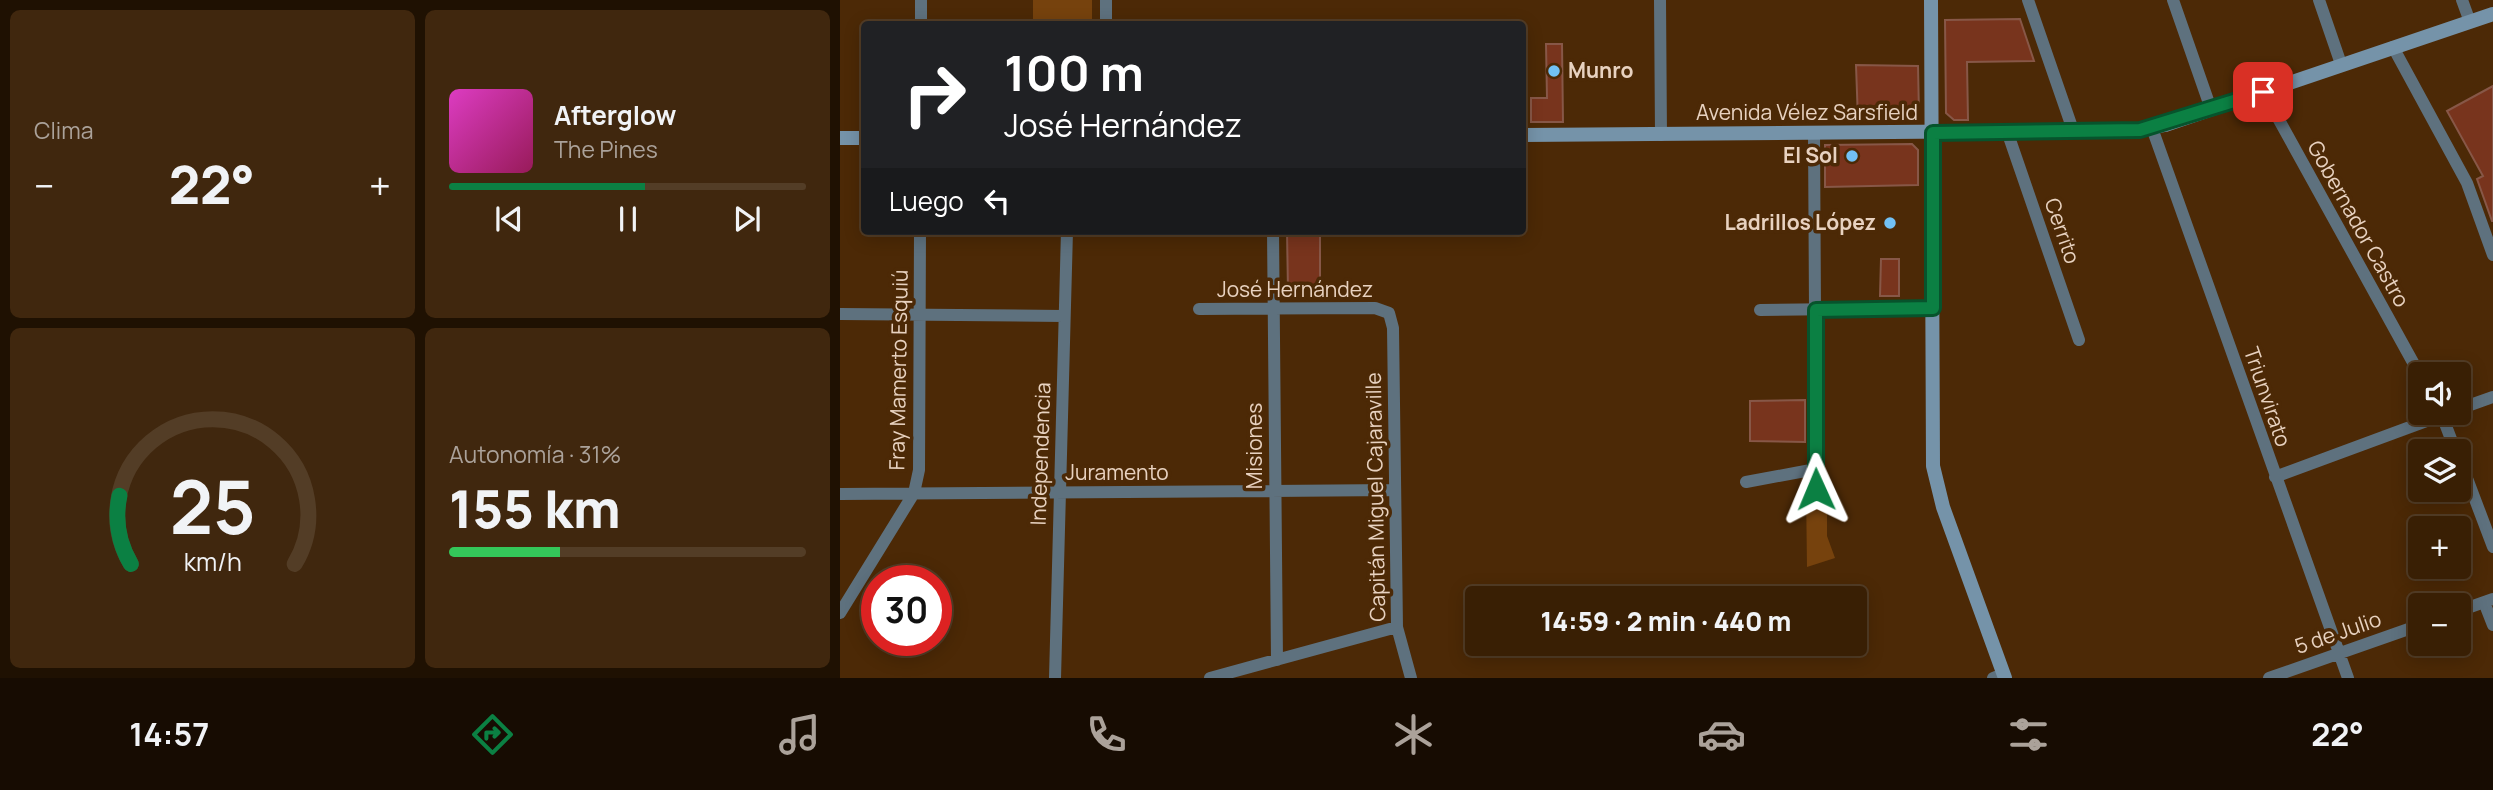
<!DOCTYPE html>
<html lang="es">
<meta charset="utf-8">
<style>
:root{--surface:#391f04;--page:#40270e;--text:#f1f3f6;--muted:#aba29a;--line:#533d26;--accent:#0b8043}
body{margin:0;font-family:Manrope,sans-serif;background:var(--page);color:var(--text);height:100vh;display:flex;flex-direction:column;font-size:26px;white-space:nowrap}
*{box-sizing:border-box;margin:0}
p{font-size:23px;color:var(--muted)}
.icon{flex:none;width:38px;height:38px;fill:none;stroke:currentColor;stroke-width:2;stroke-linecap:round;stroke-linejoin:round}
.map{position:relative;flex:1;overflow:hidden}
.panel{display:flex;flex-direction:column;gap:10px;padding:10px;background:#1f1102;width:840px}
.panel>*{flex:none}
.guide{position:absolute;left:21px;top:21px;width:665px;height:214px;border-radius:7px;box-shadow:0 4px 18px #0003,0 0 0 2px var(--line);background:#202124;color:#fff;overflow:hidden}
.buttons{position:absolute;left:1568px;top:362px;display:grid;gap:14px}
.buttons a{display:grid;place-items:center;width:63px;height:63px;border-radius:7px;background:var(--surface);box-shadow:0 4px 18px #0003,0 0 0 2px var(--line);font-size:35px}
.speed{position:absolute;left:21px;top:565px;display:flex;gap:14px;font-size:35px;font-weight:700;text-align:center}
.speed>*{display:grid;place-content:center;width:91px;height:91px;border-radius:50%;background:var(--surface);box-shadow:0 4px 18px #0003,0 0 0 2px var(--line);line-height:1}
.speed .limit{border:10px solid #d22;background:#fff;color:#111}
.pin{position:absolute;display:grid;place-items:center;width:60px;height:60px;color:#fff;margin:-30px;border-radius:14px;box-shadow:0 4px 10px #0006}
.me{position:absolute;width:77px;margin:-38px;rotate:359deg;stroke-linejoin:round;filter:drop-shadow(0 0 5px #0008)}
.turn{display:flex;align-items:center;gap:24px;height:147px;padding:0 28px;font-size:32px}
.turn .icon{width:91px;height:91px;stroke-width:2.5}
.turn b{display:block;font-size:49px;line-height:60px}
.then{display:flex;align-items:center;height:66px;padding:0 28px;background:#0003;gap:14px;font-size:26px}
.big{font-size:52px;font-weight:800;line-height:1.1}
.panel .tile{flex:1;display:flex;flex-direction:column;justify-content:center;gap:10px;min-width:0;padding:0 24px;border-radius:10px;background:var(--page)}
.panel .dial{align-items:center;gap:0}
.dial svg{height:182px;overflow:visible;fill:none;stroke:var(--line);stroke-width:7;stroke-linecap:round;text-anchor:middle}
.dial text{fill:var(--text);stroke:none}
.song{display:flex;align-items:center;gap:21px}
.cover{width:84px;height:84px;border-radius:10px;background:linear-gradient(135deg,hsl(310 70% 55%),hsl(330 70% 35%))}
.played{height:7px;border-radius:4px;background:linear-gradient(90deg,var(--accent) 55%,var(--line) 55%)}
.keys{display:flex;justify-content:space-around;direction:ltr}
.heat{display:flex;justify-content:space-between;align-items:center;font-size:38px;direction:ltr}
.charge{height:10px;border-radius:5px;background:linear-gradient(90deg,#34c759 31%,var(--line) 0)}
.panel .tiles{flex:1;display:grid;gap:10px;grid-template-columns:repeat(2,1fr)}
.trip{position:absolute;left:625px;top:586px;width:402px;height:70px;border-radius:7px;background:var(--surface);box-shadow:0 4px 18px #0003,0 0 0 2px var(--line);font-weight:800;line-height:70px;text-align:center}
.tab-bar{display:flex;height:112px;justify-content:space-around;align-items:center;background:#170c02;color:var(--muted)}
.tab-bar .icon{width:49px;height:49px}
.tab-bar .on{color:var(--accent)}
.tab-bar b{font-size:32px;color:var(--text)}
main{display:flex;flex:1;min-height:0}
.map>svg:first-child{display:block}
.green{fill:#76420d}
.building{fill:#78341d;stroke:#875747;stroke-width:2}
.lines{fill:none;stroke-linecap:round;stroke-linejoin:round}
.street{stroke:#5e717e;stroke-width:12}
.secondary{stroke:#7593a9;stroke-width:14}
.route-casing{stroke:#07532c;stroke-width:18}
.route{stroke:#0b8043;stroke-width:12}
.poi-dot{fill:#72c1f5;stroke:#4c2906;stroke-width:2.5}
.labels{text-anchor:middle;stroke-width:7;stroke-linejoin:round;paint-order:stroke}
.poi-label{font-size:21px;font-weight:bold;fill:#e8d2c0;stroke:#4c2906;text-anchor:end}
.street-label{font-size:21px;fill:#e8d2c0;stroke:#4c2906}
</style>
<main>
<section class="panel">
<div class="tiles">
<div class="tile"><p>Clima</p>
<div class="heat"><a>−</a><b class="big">22°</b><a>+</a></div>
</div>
<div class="tile">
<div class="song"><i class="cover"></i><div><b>Afterglow</b><p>The Pines</p></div></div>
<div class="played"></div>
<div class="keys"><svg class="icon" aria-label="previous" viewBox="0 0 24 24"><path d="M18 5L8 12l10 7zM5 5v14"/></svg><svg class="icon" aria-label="pause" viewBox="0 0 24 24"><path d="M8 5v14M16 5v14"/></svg><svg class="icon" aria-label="next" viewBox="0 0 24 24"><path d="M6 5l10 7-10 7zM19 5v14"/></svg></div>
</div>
<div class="tile dial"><svg viewBox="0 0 100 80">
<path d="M14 69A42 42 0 1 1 86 69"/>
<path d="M14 69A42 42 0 0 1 9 39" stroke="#0b8043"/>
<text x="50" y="56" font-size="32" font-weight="700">25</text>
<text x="50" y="72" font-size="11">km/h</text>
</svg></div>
<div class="tile"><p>Autonomía · 31%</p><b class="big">155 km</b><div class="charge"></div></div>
</div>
</section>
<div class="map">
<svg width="1653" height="678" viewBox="0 0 1653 678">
<rect width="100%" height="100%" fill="#4c2906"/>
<path class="green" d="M193,0H252V24H193Z
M966,490L987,513V536L995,558L967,567Z"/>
<path class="building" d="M1180,19L1194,61L1127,62L1128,120H1114L1106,113L1105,20Z
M706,44H722L723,122H691V98H707Z
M1016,65L1078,66L1079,114L1075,120H1018Z
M1653,86V221H1652L1637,179L1643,176L1607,111Z
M1072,144L1078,150V185L985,187V145Z
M447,231H480V296H453L448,291Z
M1041,259H1059V296H1040Z
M965,400V442L910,441V401Z"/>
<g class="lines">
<path class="street" d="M81,0V24
M266,0V24
M820,0L821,135
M1188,0L1234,133
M1333,0L1371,109
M1479,0L1501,64
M1622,0L1630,22
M1553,47L1627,183L1653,255
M1423,91L1580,375
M1312,128L1508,678
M974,132L976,489
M1168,134L1239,340
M433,231L437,660
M359,309L535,308L549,313L553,328L557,627L571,678
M920,310L1093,308
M0,314L224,316
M1619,409L1653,397
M1601,413L1616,452
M1619,457L1653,547
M1435,477L1608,413
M906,482L976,469
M0,494L554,490
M1644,602L1653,625
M1619,611L1653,599
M0,613L74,493L79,470L80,231
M215,678L227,231
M370,678L557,627
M1153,678L1163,674
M1429,678L1580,625"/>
<path class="secondary" d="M1091,0L1093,466L1103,507L1165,678
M682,135L1299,130L1325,125L1653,14
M0,138H24"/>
</g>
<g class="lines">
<g class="route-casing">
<path id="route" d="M976,489V310L1093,308V133L1300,130L1423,92"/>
</g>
<use href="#route" class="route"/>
</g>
<g class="poi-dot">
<circle cx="714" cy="71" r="7"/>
<circle cx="1012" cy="156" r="7"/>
<circle cx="1050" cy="223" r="7"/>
</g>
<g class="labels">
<g class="poi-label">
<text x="728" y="78" text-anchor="start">Munro</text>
<text x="998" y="163">El Sol</text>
<text x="1036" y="230">Ladrillos López</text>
</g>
<g class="street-label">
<text x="967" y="120">Avenida Vélez Sarsfield</text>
<text transform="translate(1518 224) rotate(61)" y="7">Gobernador Castro</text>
<text transform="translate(1222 231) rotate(71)" y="7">Cerrito</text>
<text x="455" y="297">José Hernández</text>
<text transform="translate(59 370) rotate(-89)" y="7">Fray Mamerto Esquiú</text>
<text transform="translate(1427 397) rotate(71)" y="7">Triunvirato</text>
<text transform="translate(415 446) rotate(-90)" y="7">Misiones</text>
<text transform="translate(201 454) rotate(-88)" y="7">Independencia</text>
<text x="277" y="480">Juramento</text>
<text transform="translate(536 497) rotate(-91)" y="7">Capitán Miguel Cajaraville</text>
<text transform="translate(1498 633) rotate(-19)" y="7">5 de Julio</text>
</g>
</g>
</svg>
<div class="buttons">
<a><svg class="icon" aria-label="sound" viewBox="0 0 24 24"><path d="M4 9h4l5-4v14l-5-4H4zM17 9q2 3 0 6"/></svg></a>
<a><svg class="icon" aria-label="layers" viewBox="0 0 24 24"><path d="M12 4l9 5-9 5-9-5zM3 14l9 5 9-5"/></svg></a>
<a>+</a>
<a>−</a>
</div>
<div class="speed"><div class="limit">30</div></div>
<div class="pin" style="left:1423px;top:92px;background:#d93025"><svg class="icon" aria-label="arrive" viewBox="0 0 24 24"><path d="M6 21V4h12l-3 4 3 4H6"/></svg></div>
<svg class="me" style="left:976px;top:489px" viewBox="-20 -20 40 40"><path d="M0-17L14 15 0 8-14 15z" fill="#0b8043" stroke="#fff" stroke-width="4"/></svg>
<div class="trip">14:59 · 2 min · 440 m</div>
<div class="guide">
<div class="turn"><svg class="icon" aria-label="right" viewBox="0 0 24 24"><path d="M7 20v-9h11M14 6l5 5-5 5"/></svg><div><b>100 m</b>José Hernández</div></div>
<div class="then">Luego<svg class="icon" aria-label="left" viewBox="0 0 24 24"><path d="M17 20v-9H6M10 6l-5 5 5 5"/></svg></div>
</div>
</div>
</main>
<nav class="tab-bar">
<b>14:57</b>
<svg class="icon on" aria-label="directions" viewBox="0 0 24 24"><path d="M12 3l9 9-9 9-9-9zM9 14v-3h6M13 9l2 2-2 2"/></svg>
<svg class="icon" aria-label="music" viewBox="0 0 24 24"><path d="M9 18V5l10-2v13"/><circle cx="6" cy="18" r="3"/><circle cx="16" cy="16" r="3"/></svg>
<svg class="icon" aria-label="phone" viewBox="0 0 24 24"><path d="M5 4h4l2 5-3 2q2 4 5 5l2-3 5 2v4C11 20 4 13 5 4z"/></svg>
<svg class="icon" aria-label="climate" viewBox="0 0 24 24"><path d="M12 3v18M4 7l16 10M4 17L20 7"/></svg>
<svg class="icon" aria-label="car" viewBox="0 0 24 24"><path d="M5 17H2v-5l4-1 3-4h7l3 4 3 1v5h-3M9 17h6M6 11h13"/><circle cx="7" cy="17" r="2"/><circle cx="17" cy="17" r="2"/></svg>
<svg class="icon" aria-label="filters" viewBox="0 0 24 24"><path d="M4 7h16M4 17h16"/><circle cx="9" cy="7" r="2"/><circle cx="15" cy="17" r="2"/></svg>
<b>22°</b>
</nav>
